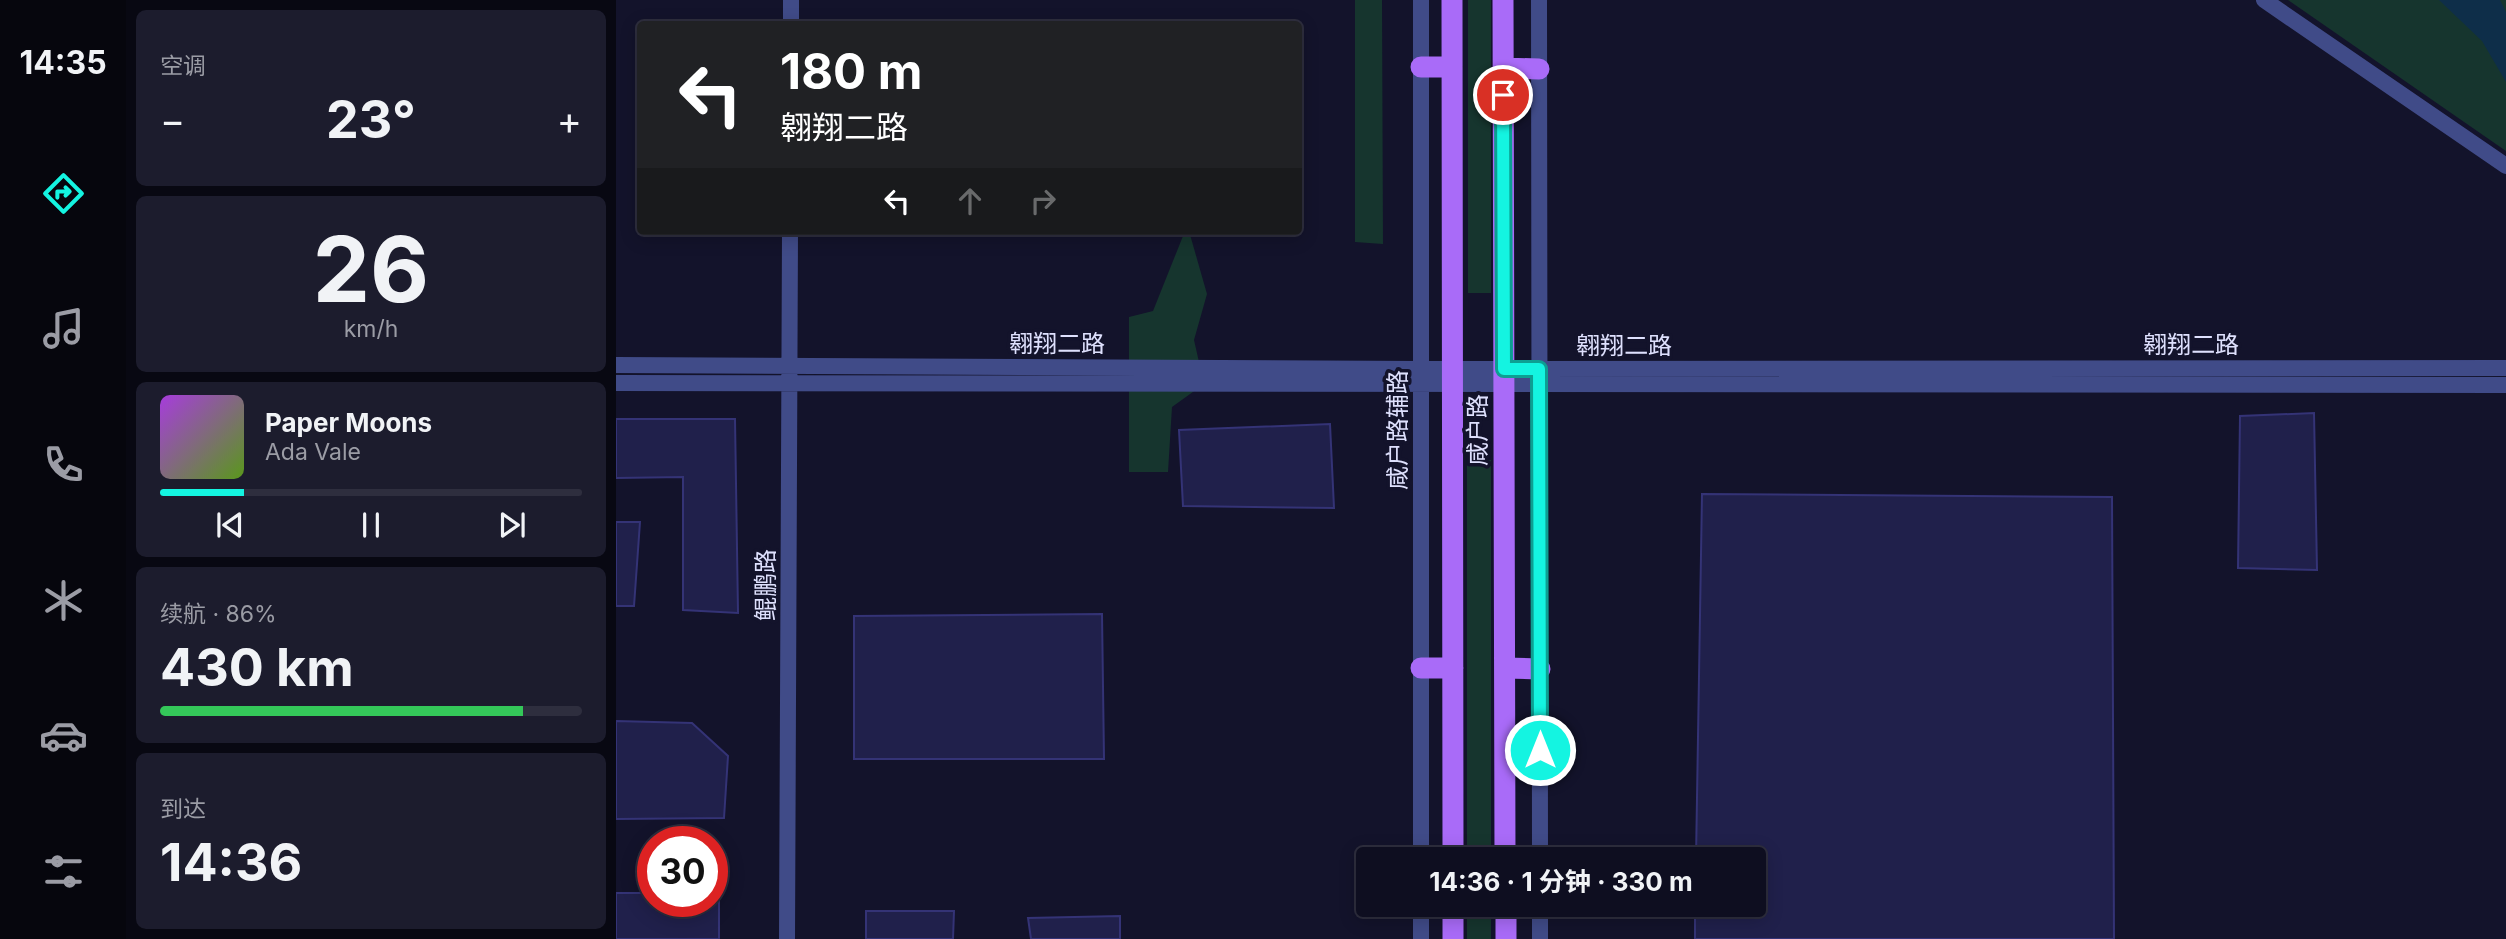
<!DOCTYPE html>
<html lang="zh">
<meta charset="utf-8">
<style>
:root{--surface:#0e0e20;--page:#1c1c2d;--text:#f1f3f6;--muted:#9b9ca5;--line:#2e2e3e;--accent:#14f4e1}
body{margin:0;font-family:Inter,"Noto Sans SC",sans-serif;background:var(--page);color:var(--text);height:100vh;display:flex;flex-direction:column;font-size:26px;white-space:nowrap}
*{box-sizing:border-box;margin:0}
p{font-size:23px;color:var(--muted)}
.icon{flex:none;width:38px;height:38px;fill:none;stroke:currentColor;stroke-width:2;stroke-linecap:round;stroke-linejoin:round}
.map{position:relative;flex:1;overflow:hidden}
.panel{display:flex;flex-direction:column;gap:10px;padding:10px;background:#080812;width:490px}
.panel>*{flex:none}
.guide{position:absolute;left:21px;top:21px;width:665px;height:214px;border-radius:7px;box-shadow:0 4px 18px #0003,0 0 0 2px var(--line);background:#202124;color:#fff;overflow:hidden}
.speed{position:absolute;left:21px;top:826px;display:flex;gap:14px;font-size:35px;font-weight:700;text-align:center}
.speed>*{display:grid;place-content:center;width:91px;height:91px;border-radius:50%;background:var(--surface);box-shadow:0 4px 18px #0003,0 0 0 2px var(--line);line-height:1}
.speed .limit{border:10px solid #d22;background:#fff;color:#111}
.pin{position:absolute;display:grid;place-items:center;width:60px;height:60px;color:#fff;margin:-30px;border:4px solid #fff;border-radius:50%;box-shadow:0 2px 7px #0007}
.me{position:absolute;width:77px;margin:-38px;rotate:0deg;stroke-linejoin:round;filter:drop-shadow(0 0 5px #0008)}
.turn{display:flex;align-items:center;gap:24px;height:147px;padding:0 28px;font-size:32px}
.turn .icon{width:91px;height:91px;stroke-width:2.5}
.turn b{display:block;font-size:49px;line-height:60px}
.lanes{display:flex;align-items:center;height:66px;padding:0 28px;background:#0003;justify-content:center;gap:35px;direction:ltr}
.lanes .off{opacity:.35}
.big{font-size:52px;font-weight:700;line-height:1.1}
.panel .widget{flex:1;display:flex;flex-direction:column;justify-content:center;gap:10px;min-width:0;padding:0 24px;border-radius:10px;background:var(--page)}
.panel .dial{align-items:center;gap:0}
.dial b{font-size:91px;line-height:1}
.song{display:flex;align-items:center;gap:21px}
.cover{width:84px;height:84px;border-radius:10px;background:linear-gradient(135deg,hsl(280 70% 55%),hsl(90 70% 35%))}
.played{height:7px;border-radius:4px;background:linear-gradient(90deg,var(--accent) 20%,var(--line) 20%)}
.keys{display:flex;justify-content:space-around;direction:ltr}
.heat{display:flex;justify-content:space-between;align-items:center;font-size:38px;direction:ltr}
.charge{height:10px;border-radius:5px;background:linear-gradient(90deg,#34c759 86%,var(--line) 0)}
.trip{position:absolute;left:740px;top:847px;width:410px;height:70px;border-radius:7px;background:var(--surface);box-shadow:0 4px 18px #0003,0 0 0 2px var(--line);font-weight:700;line-height:70px;text-align:center}
main{display:flex;flex:1;min-height:0}
.menu{display:flex;flex-direction:column;width:126px;justify-content:space-around;align-items:center;background:#06060d;color:var(--muted)}
.menu .icon{width:49px;height:49px}
.menu .selected{color:var(--accent)}
.menu b{font-size:32px;color:var(--text)}
.map>svg:first-child{display:block}
.green{fill:#16352e}
.water{fill:#0e2e49}
.building{fill:#20204b;stroke:#343376;stroke-width:2}
.lines{fill:none;stroke-linecap:round;stroke-linejoin:round}
.minor{stroke:#404b88;stroke-width:16}
.major{stroke:#a96bf8;stroke-width:21}
.route-casing{stroke:#0d9f92;stroke-width:18}
.route{stroke:#14f4e1;stroke-width:12}
.labels{text-anchor:middle;stroke-width:7;stroke-linejoin:round;paint-order:stroke}
.street-label{font-size:24px;fill:#dee0fd;stroke:#13132b}
</style>
<main>
<nav class="menu">
<b>14:35</b>
<svg class="icon selected" aria-label="directions" viewBox="0 0 24 24"><path d="M12 3l9 9-9 9-9-9zM9 14v-3h6M13 9l2 2-2 2"/></svg>
<svg class="icon" aria-label="music" viewBox="0 0 24 24"><path d="M9 18V5l10-2v13"/><circle cx="6" cy="18" r="3"/><circle cx="16" cy="16" r="3"/></svg>
<svg class="icon" aria-label="phone" viewBox="0 0 24 24"><path d="M5 4h4l2 5-3 2q2 4 5 5l2-3 5 2v4C11 20 4 13 5 4z"/></svg>
<svg class="icon" aria-label="climate" viewBox="0 0 24 24"><path d="M12 3v18M4 7l16 10M4 17L20 7"/></svg>
<svg class="icon" aria-label="car" viewBox="0 0 24 24"><path d="M5 17H2v-5l4-1 3-4h7l3 4 3 1v5h-3M9 17h6M6 11h13"/><circle cx="7" cy="17" r="2"/><circle cx="17" cy="17" r="2"/></svg>
<svg class="icon" aria-label="filters" viewBox="0 0 24 24"><path d="M4 7h16M4 17h16"/><circle cx="9" cy="7" r="2"/><circle cx="15" cy="17" r="2"/></svg>
</nav>
<section class="panel">
<div class="widget"><p>空调</p>
<div class="heat"><a>−</a><b class="big">23°</b><a>+</a></div>
</div>
<div class="widget dial"><b>26</b><p>km/h</p></div>
<div class="widget">
<div class="song"><i class="cover"></i><div><b>Paper Moons</b><p>Ada Vale</p></div></div>
<div class="played"></div>
<div class="keys"><svg class="icon" aria-label="previous" viewBox="0 0 24 24"><path d="M18 5L8 12l10 7zM5 5v14"/></svg><svg class="icon" aria-label="pause" viewBox="0 0 24 24"><path d="M8 5v14M16 5v14"/></svg><svg class="icon" aria-label="next" viewBox="0 0 24 24"><path d="M6 5l10 7-10 7zM19 5v14"/></svg></div>
</div>
<div class="widget"><p>续航 · 86%</p><b class="big">430 km</b><div class="charge"></div></div>
<div class="widget"><p>到达</p><b class="big">14:36</b></div>
</section>
<div class="map">
<svg width="1890" height="939" viewBox="0 0 1890 939">
<rect width="100%" height="100%" fill="#13132b"/>
<path class="green" d="M739,0H766L767,244L739,242Z
M852,0H875V293H852Z
M1672,0H1890V151Z
M569,231H573L591,294L578,340L588,384L556,407L552,472H513V317L537,311Z
M851,460H875V859H851Z
M851,905H875V939H851Z"/>
<path class="water" d="M1823,0H1884L1890,12V82L1866,41Z"/>
<path class="building" d="M1698,413L1701,570L1622,568L1624,416Z
M0,419H119L122,613L67,610V477L0,478Z
M714,424L718,508L567,506L563,430Z
M1086,494L1496,497L1498,939H1079V905H1138V859H1080Z
M0,522H24L18,606H0Z
M486,614L488,759H238V616Z
M0,721L76,723L112,756L108,818L0,819Z
M0,893H37V901H103V939H0Z
M250,911H338L337,939H250Z
M504,916V939H415L412,918Z"/>
<g class="lines">
<path class="minor" d="M805,0V859
M923,0L924,859
M1648,0L1890,166
M175,24V0
M0,365L805,369L1890,368
M0,383L1890,385
M805,905V939
M924,905V939
M171,939L174,231"/>
<path class="major" d="M836,0L837,859
M887,0L889,859
M805,67H836
M887,68L923,69
M805,668H837
M889,668L924,669
M837,905V939
M890,905V939"/>
</g>
<g class="lines">
<g class="route-casing">
<path id="route" d="M887,95L888,369H923L924,750"/>
</g>
<use href="#route" class="route"/>
</g>
<g class="labels">
<g class="street-label">
<text x="441" y="352">翱翔二路</text>
<text x="1575" y="353">翱翔二路</text>
<text x="1008" y="354">翱翔二路</text>
<text transform="translate(782 430) rotate(-90)" y="8">咸户路辅路</text>
<text transform="translate(862 430) rotate(-90)" y="8">咸户路</text>
<text transform="translate(150 585) rotate(-90)" y="8">鲲鹏路</text>
</g>
</g>
</svg>
<div class="speed"><div class="limit">30</div></div>
<div class="pin" style="left:887px;top:95px;background:#d93025"><svg class="icon" aria-label="arrive" viewBox="0 0 24 24"><path d="M6 21V4h12l-3 4 3 4H6"/></svg></div>
<svg class="me" style="left:924px;top:750px" viewBox="-20 -20 40 40"><circle r="17" fill="#14f4e1" stroke="#fff" stroke-width="3"/><path d="M0-11L8 9 0 5-8 9z" fill="#fff"/></svg>
<div class="trip">14:36 · 1 分钟 · 330 m</div>
<div class="guide">
<div class="turn"><svg class="icon" aria-label="left" viewBox="0 0 24 24"><path d="M17 20v-9H6M10 6l-5 5 5 5"/></svg><div><b>180 m</b>翱翔二路</div></div>
<div class="lanes"><svg class="icon" aria-label="left" viewBox="0 0 24 24"><path d="M17 20v-9H6M10 6l-5 5 5 5"/></svg><svg class="icon off" aria-label="ahead" viewBox="0 0 24 24"><path d="M12 20V5M6 11l6-6 6 6"/></svg><svg class="icon off" aria-label="right" viewBox="0 0 24 24"><path d="M7 20v-9h11M14 6l5 5-5 5"/></svg></div>
</div>
</div>
</main>
